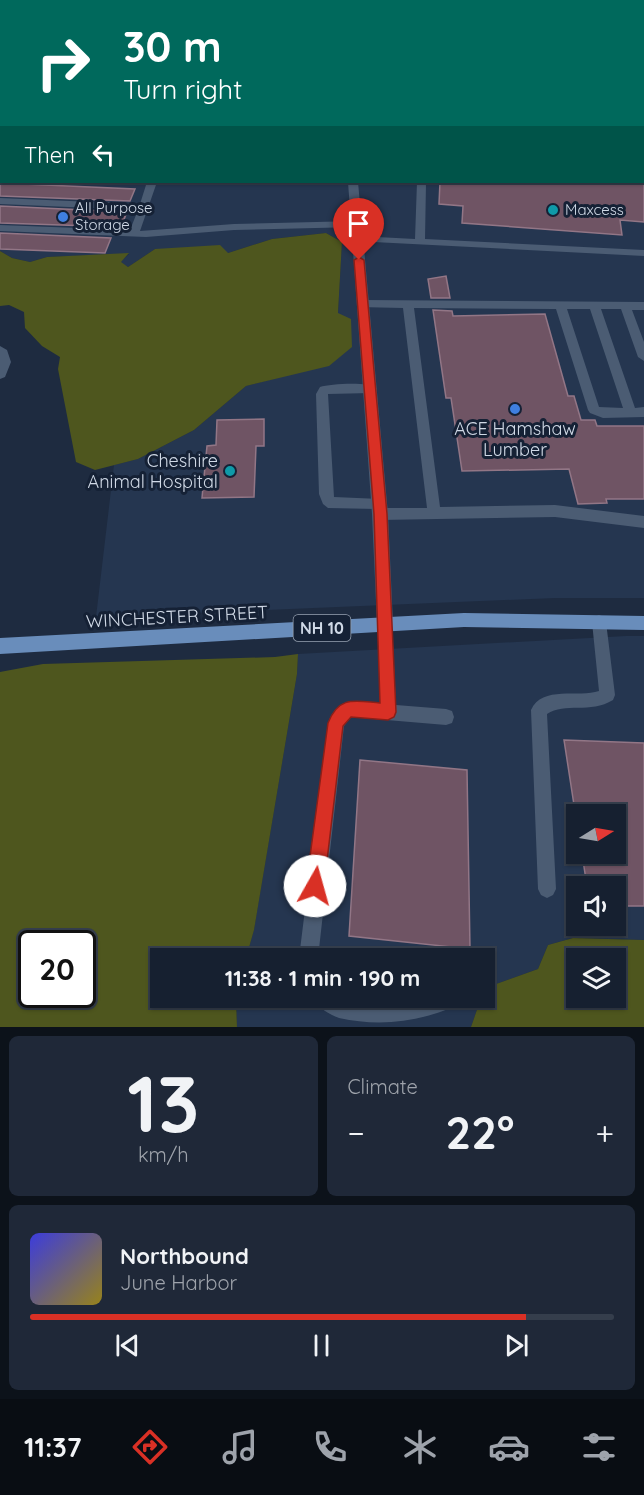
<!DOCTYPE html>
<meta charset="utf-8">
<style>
:root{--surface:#162030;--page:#1f2838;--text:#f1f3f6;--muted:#9ea3ab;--line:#353e4c;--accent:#d93025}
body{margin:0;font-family:Quicksand,sans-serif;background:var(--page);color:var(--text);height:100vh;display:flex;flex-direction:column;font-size:22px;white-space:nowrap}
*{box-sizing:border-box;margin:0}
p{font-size:20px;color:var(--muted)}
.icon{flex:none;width:33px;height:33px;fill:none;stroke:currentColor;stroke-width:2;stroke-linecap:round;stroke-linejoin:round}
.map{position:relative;height:1027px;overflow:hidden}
.side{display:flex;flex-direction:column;gap:9px;padding:9px;background:#0c121a;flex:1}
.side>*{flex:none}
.banner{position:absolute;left:0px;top:0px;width:645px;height:183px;box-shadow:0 2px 4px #0004,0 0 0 2px var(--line);background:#00695c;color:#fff;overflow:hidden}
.needle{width:39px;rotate:79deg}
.fabs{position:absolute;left:566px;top:804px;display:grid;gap:12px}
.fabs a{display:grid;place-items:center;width:60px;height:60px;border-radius:0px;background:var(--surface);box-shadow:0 2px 4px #0004,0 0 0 2px var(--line);font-size:30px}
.speed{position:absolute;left:18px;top:930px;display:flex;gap:12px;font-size:30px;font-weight:700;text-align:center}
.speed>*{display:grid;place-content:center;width:78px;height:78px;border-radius:50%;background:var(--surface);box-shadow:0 2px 4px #0004,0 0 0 2px var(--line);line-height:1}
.speed .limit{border:3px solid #111;border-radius:9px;background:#fff;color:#111}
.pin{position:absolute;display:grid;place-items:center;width:51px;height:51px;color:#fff;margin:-62px -26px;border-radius:50% 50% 50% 0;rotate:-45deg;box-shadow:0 0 6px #0007}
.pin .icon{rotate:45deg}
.me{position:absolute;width:66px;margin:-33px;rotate:7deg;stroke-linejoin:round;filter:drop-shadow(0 0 4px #0008)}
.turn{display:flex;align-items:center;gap:21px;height:126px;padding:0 24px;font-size:27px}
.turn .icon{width:78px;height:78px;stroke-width:2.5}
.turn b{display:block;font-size:42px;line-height:51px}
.then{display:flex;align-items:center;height:57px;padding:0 24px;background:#0003;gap:12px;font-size:22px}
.big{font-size:45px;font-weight:700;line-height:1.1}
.side .tile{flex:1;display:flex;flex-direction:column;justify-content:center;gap:9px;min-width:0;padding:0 21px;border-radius:9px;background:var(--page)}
.side .dial{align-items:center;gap:0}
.dial b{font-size:78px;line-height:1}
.song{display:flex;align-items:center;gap:18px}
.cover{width:72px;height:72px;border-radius:9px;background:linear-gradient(135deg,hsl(240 70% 55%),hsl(50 70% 35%))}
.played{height:6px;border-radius:3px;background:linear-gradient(90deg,var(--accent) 85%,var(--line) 85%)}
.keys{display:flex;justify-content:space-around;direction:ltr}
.heat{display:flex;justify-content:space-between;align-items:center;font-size:33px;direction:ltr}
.side .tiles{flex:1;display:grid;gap:9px;grid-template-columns:1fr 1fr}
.tile:last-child{grid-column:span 2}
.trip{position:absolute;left:150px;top:948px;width:345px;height:60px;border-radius:0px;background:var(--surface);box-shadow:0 2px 4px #0004,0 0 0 2px var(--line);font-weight:700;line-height:60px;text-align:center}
.tab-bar{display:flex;height:96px;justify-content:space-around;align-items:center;background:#090d13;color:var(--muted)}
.tab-bar .icon{width:42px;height:42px}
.tab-bar .on{color:var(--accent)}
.tab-bar b{font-size:27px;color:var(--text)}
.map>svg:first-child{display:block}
.built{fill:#253650;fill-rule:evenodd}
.green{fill:#4e561e;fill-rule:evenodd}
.building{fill:#6f5464;stroke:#927686;stroke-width:1.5}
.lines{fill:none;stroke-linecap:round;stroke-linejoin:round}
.lane{fill:#4b5c73;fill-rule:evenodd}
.street{fill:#4b5c73;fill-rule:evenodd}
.primary{fill:#698dbb;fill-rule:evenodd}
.route{fill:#d93025;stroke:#8d1f18;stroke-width:1.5}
.culture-dot{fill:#0f9aa8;stroke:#152135;stroke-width:2}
.shop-dot{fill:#3f7fe0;stroke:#152135;stroke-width:2}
.labels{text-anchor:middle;stroke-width:6;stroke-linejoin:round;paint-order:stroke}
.far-poi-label{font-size:15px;fill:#d0d9e6;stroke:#152135;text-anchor:start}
.shield{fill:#152135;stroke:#98a2b1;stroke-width:1.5}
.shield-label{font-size:16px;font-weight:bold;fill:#d0d9e6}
.poi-label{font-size:18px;fill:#d0d9e6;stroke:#152135}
.street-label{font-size:18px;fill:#d0d9e6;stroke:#152135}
</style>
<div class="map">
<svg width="644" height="1027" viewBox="0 0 644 1027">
<rect width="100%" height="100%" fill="#1e2b40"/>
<path class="built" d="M413,0H644V73V2H410Z
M0,18L2,182H644V86V598H555L96,617L114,465L138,459L194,430L246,386L280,377L338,313L342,242L326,233L272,239L228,253L155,249L128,267L120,262L129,254L47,257L30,262L12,258L0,251Z
M626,636H644V940L573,938L548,945L538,969L485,988L484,958H246L254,929L297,674L298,654ZM576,814H615V854H576ZM576,886H615V926H576Z
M236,998H481L471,1027H237Z"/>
<path class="green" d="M326,233L342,242L338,313L351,319L352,347L329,366L246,386L194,430L138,459L95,470L76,462L58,369L60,357L42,346L25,328L24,312L9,305L0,306V251L12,258L30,262L47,257L129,253L121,262L128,267L155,249L220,245L228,253L272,239Z
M298,654L297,674L254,930L246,958H160V998H236L237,1027H0V672L43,664L275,657ZM32,944H82V994H32Z
M573,938L644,940V1027H471L481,998H484L485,988L538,969L548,945ZM615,958V998H576V958Z"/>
<path class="building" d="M440,182L644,183V222L620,220L622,235L462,223L463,206L439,204Z
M0,183L135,189L130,201L0,196Z
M0,206L127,212L121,227L0,223Z
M0,233L111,238L105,253L0,249Z
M446,276L450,298H431L428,279Z
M433,310L452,311L453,316L545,314L568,396H574L581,420H595L597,426H644V499H606L607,503L578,504L569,469L462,471L451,398H446Z
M264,419V446H256L254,497L202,498L207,446L216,445L217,420Z
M564,740L644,743V906H615V886H587L582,854H615V814H576V818Z
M360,760L467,770L470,949L349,936Z"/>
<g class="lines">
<path class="lane" d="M160,0L179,2H157Z
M358,0H366V2H358Z
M419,0H427L419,2Z
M465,0H490L493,2H467Z
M0,19H2V23H0Z
M0,36H2V40H0Z
M0,135L2,136V142L0,141Z
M0,155H2V161H0Z
M0,175H2V181H0Z
M118,182H157L140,231L234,224L357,221L362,224L357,227L234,230L146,237L0,231V225L130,230L138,210L0,204V198L140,204L146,185H123Z
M417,182L426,183L425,239L644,250V256L354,241V237L358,236L415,239Z
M362,300L644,302V310H632L644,342V361L638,357L621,309H601L635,408L644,407V417L603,418L590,413L588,410L556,309L414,308L440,507L555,505L644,516V528L555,517L380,520L375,518L373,514L377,509L328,508L323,504L319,494L316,394L320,387C331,384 370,381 377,389L371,393L328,394L334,497L380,499L385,500L387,504L383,508H427L403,308L358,307L357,304ZM567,309H590L623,408L599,407Z
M599,615L604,617L606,622L615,695L613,700C590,714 565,702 547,714L556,889L553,895L547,898L541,895L538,889L531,710C542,685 579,698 599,691L592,622L594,617Z
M385,617L390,619L392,624L396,705L446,709L452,711L454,717L452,723L446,725L351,717L344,726L318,958H299L328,723C340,696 355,702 380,704L378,624L380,619Z
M314,998H341L353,1003L386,1006L427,998H461L458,1005C420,1022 380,1027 339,1018C329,1014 319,1009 314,998Z"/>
<path class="street" d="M348,182H358L388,514L393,624L391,629L385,631L379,629L377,624L372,514Z
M0,346L7,350L11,362L5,377L0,379Z"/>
<path class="primary" d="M464,613L644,616V630L464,627L0,654V638Z"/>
</g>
<path class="route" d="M359,257L364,260L387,514L396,712L394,717L388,720L351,717L343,726L324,886L322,893L315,895L309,893L306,886L328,723C339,695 355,701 380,703L374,514L354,260Z"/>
<g class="culture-dot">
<circle cx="553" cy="210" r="6"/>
<circle cx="230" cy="471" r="6"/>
</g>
<g class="shop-dot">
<circle cx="63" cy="217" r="6"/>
<circle cx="515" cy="409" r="6"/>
</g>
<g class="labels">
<g class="far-poi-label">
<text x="75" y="213">All Purpose<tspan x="75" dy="17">Storage</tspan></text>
<text x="565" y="215">Maxcess</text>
</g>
<rect class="shield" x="293.5" y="615" width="57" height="26" rx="4.5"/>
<g class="shield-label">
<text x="322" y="634">NH 10</text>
</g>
<g class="poi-label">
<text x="515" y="435">ACE Hamshaw<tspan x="515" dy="21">Lumber</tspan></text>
<text x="218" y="467" text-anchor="end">Cheshire<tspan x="218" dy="21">Animal Hospital</tspan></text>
</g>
<g class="street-label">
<text transform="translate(177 617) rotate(-3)" y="6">WINCHESTER STREET</text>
</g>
</g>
</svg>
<div class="fabs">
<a><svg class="needle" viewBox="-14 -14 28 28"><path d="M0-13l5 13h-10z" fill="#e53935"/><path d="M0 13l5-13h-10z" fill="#9ea3ab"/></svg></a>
<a><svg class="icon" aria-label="sound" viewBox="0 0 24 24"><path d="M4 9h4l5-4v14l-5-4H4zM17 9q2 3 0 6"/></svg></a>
<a><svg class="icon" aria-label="layers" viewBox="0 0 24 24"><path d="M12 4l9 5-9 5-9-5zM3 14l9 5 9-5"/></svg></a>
</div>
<div class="speed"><div class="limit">20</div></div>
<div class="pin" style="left:359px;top:260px;background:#d93025"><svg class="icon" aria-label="arrive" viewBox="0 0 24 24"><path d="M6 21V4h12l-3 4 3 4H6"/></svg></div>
<svg class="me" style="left:315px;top:886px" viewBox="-20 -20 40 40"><circle r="19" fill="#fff"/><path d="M0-13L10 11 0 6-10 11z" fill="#d93025"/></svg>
<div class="trip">11:38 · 1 min · 190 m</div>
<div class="banner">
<div class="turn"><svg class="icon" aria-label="right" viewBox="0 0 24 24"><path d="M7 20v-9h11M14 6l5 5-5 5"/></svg><div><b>30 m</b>Turn right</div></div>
<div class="then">Then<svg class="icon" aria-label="left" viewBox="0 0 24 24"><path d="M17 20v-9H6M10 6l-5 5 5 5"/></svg></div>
</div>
</div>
<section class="side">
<div class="tiles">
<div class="tile dial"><b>13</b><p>km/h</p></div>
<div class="tile"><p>Climate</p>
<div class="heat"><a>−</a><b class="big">22°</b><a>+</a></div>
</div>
<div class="tile">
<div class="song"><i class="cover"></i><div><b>Northbound</b><p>June Harbor</p></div></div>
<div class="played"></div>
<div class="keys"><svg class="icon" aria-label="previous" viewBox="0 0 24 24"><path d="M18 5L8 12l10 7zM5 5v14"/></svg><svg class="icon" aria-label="pause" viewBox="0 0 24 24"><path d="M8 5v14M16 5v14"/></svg><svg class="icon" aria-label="next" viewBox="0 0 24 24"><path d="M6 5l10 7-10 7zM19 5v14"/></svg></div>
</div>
</div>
</section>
<nav class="tab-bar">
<b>11:37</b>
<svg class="icon on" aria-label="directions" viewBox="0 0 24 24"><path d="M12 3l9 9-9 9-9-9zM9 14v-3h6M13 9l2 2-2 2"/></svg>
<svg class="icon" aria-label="music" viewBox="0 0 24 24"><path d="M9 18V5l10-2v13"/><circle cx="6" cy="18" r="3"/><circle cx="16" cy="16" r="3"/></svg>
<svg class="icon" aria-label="phone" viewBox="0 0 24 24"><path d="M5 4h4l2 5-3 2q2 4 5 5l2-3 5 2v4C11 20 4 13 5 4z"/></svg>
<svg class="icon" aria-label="climate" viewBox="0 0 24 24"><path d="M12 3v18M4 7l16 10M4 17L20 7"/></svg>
<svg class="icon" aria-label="car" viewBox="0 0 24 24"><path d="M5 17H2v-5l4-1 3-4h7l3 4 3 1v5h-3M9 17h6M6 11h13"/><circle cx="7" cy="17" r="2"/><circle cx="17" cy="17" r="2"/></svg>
<svg class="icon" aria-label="filters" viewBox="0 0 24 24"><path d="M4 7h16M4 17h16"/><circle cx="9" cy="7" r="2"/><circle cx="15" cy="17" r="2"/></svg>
</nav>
